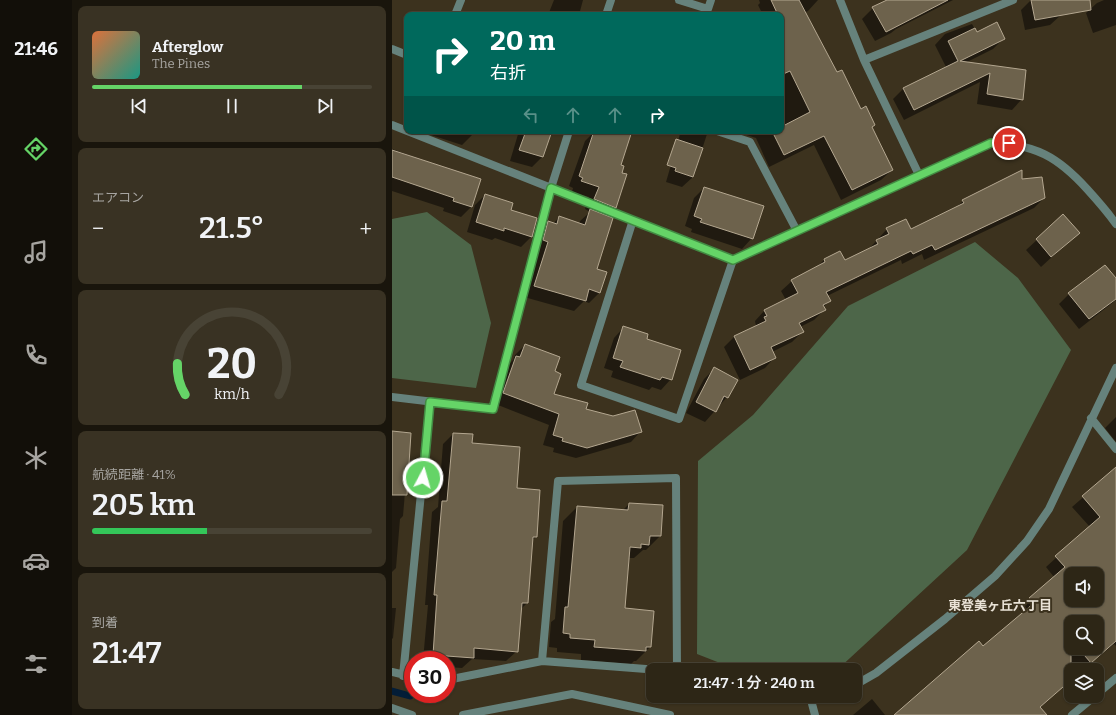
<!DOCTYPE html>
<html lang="ja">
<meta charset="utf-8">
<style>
:root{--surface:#2d2616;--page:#393223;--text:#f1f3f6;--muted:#a7a5a1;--line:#484335;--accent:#65d467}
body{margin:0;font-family:Bitter,"Noto Sans JP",serif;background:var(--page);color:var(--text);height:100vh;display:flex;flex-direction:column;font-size:15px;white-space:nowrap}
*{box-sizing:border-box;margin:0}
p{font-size:13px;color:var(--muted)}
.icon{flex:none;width:22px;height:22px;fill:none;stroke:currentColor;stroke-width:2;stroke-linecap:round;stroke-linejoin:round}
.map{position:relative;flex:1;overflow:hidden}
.sheet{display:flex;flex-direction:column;gap:6px;padding:6px;background:#19150c;width:320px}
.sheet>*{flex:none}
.hud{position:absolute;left:12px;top:12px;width:380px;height:122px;border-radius:8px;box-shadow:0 1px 3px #0004,0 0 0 1px var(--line);background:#00695c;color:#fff;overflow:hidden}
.fabs{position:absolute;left:672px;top:567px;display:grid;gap:8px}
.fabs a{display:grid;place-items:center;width:40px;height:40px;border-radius:8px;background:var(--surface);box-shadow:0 1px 3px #0004,0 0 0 1px var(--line);font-size:20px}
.speed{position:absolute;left:12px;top:651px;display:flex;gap:8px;font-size:20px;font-weight:700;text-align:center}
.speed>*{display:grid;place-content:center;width:52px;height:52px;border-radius:50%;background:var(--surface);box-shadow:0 1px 3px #0004,0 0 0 1px var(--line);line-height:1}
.speed .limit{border:6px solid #d22;background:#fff;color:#111}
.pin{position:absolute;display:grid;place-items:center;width:34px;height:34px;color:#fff;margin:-17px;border:2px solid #fff;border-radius:50%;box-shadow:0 1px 4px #0007}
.me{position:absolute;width:44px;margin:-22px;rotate:6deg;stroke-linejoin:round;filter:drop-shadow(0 0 3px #0008)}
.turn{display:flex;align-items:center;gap:14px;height:84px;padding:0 20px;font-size:18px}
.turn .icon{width:52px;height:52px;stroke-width:2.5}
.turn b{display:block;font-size:28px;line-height:34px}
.lanes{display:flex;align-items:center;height:38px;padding:0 20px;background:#0003;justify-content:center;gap:20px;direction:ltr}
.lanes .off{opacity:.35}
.big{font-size:30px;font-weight:600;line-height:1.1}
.sheet .card{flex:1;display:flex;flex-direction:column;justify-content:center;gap:6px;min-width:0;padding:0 14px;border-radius:8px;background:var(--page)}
.sheet .dial{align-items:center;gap:0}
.dial svg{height:104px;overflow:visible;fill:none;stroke:var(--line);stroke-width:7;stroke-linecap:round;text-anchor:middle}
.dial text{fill:var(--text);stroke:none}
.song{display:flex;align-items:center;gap:12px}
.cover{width:48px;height:48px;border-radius:6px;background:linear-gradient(135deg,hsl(20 70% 55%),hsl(170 70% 35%))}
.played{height:4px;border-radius:2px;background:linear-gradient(90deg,var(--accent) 75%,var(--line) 75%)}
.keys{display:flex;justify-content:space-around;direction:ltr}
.heat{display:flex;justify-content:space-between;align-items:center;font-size:22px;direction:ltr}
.charge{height:6px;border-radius:3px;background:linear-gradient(90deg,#34c759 41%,var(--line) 0)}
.trip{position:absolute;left:254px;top:663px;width:216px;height:40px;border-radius:8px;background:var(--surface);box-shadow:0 1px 3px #0004,0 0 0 1px var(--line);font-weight:600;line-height:40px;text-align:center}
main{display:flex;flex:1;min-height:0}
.menu{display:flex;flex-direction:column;width:72px;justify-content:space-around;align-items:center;background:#120f09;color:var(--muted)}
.menu .icon{width:28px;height:28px}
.menu .selected{color:var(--accent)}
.menu b{font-size:18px;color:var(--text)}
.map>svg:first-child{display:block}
.green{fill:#4d6649}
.shadow{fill:#0007;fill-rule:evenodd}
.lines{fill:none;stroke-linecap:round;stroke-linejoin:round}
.stream{stroke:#031d37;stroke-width:7}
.building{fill:#6d624c;stroke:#b4a790;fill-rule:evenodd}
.street{stroke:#66827c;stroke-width:8}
.route-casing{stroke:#428a43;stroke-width:10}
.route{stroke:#65d467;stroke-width:7}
.labels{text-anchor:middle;stroke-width:4;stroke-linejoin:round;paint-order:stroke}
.neighbourhood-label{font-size:13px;font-weight:bold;fill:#e9e2d6;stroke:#3c321e}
</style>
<main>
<nav class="menu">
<b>21:46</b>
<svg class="icon selected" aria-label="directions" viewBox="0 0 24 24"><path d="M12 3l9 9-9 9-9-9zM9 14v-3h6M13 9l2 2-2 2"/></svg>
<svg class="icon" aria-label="music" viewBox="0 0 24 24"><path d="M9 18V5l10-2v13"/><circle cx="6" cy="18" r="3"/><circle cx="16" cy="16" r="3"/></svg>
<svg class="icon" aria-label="phone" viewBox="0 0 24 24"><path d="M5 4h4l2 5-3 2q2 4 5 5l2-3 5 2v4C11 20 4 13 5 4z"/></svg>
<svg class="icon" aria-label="climate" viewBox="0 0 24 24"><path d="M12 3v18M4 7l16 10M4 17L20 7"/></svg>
<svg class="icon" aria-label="car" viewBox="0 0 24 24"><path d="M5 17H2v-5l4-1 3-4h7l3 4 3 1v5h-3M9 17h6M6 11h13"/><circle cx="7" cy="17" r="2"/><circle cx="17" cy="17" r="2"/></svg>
<svg class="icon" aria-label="filters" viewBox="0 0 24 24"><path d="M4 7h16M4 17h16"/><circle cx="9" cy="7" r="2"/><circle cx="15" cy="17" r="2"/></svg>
</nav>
<section class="sheet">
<div class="card">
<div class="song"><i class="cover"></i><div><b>Afterglow</b><p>The Pines</p></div></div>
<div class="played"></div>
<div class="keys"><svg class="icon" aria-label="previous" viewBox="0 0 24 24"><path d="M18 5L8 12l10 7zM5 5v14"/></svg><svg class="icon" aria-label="pause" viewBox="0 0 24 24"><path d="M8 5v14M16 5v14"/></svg><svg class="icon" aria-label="next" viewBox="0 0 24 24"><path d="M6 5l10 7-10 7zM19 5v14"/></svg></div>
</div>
<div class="card"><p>エアコン</p>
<div class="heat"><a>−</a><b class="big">21.5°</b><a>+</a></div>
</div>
<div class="card dial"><svg viewBox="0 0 100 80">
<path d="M14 69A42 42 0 1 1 86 69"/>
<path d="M14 69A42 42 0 0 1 8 45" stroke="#65d467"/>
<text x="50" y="56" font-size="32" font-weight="700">20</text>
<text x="50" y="72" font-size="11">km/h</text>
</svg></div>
<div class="card"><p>航続距離 · 41%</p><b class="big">205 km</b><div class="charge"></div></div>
<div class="card"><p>到着</p><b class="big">21:47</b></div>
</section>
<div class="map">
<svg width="724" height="715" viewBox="0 0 724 715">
<rect width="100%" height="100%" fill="#3c321e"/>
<path class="green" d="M35,212L79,245L99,323L84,388L0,378V219Z
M583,242L626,278L679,350L575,550L445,670H346L305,654L306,461L361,415L456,306Z"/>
<path class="shadow" d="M162,0H191L187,15H156Z
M367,0H426L416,11L412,13L444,74L479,128L500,170L489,180L449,200L422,145L377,167L364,138L342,131H389V15H371L366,5L368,3Z
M498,0H561L504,29L499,33L483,41L470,19L481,8Z
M639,0H667L669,15L658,25L633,30L629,10Z
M712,0H724V25L701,33L694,13L705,3Z
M580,24L585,33L612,38L601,49L573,63L633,71L630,99L620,110L585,104L588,82L512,120L501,99L511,89L554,67L543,45L553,34Z
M40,131H81L80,135L70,145L39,135Z
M127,131H159L150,157L140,167L118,161Z
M203,131L228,165L223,207L214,217L204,269L208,292L197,303L192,301L182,311L132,297L146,232L156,222L161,224L167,217L187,224L188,221L198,212L193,209L197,197L180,192L181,188L177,186L193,141Z
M280,131H316L301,177L290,187L274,182L288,134Z
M0,149L19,156L18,157L79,207L69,217L51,211L52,208L0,191Z
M629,180L652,198L642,208L532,260L530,254L510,264L509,260L435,296L438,301L431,307L432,310L422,320L408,327L411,331L400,342L380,352L383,357L373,368L348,380L332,347L342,337L364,326L363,321L373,310L394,300L389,291L400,281L424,268L432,260L448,252L452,261L476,250L495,229L518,230L563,209L571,201Z
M312,188L360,238L350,249L299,232L300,229L293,226L302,198Z
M93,195L118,211L140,236L129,247L103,238L100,240L75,232L83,205Z
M671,216L686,233L649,267L634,250Z
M724,280V300L687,329L667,304L677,294Z
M232,327L254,339L279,379L269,390L260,387L257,390L219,377L221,371L212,368L222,338Z
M133,345L161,371L160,394L193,410L249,431L239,442L184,458L161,452L162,448L151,445L157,425L101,403L114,367L121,360L123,355Z
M322,369L335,397L313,422L294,413L312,379Z
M724,417V442L713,428Z
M0,432L18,433L11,516L8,519L4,568L0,572Z
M61,434L79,444L144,537L140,540L135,603L128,610L125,651L114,661L80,659L70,668L55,667V660H31L36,605H33L40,512L46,507L51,444Z
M719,473L724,479V646L722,644L691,670H679V680L648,707L650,715H504L591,648L632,614L627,609L662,577L654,567L698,527L680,507ZM679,574H705V600H679ZM679,622H705V648H679Z
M237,504L268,536L254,550H251L242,558H237L232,609L261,611L258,647L244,661H242L239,664L189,660V654L165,652V648L157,647L159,622L163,619L171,521L185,507L230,511Z
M0,608H4L1,638L0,639Z
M480,699L493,715H461Z"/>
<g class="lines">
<path class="stream" d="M0,691L18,696"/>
</g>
<path class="building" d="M379,0H407L445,72L450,70L469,109L474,106L483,125L480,127L501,170L460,190L432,136L392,155L380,131H389V127L418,112L398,71L389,75V15H386Z
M495,0H556L494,32L480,7Z
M639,0H698L699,10L643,20Z
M605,22L613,39L568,61L634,70L631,100L595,94L598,73L522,110L511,88L566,61L556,41L583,28L585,32Z
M134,131H160L151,157L127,150Z
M202,131H240L229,165L232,166L230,173L235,174L224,208L202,199L207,187L189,181L191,178L187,176Z
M284,139L311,148L301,177L283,171L284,168L275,165Z
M0,150L89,179L80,207L61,201L62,198L0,177Z
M630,170V179L650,177L653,198L543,250L540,245L521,254L519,251L434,292L439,301L431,305L434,310L407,323L412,332L379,347L384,358L358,370L342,336L374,321L372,317L375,316L372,310L406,293L399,280L433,262L432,259L448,251L453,260L486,244L484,240L497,234L494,228L514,219L519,229L572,203L570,200Z
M312,187L372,206L361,239L308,222L310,219L302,216Z
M93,194L121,203L119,210L145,218L140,237L112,228V231L84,222Z
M198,209L221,218L205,269L215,272L208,293L197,289L194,301L142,286L156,242L151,240L156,221L165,224L167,216L193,225Z
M671,214L688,233L659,257L644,239Z
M713,265L724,278V299L697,319L676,293Z
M231,326L256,334L255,339L289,350L280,380L270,377L268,380L228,367L231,361L221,358Z
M133,344L168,357L163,371L169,374L162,394L196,403L194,409L221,416L243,410L250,432L195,448L170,441L171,438L161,435L167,414L111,393L124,356L128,357Z
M322,367L346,380L336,398L332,396L324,412L304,402Z
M0,431L19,433L15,495H0Z
M61,433L81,434L80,443L128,447L125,488L148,490L145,537H141L136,603H130L126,652L82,648V658L41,655L45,595H42L50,501H55Z
M724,467V641L699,663L686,648H705V622H679V680L648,707L655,715H502L587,641L591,646L642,603L637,598L673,567L663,556L708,517L690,496ZM679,574H705V600H679Z
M237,503L271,505L269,536H258L257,545L249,544V548L238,547L233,608L262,611L259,647H254V651L202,647L203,640L178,638V634L171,633L173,607H176L185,506L236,510Z"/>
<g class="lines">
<path class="street" d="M287,0L316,9L319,0
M448,0L472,60L527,175
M63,15L69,0
M214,15L219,0
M0,49L15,55
M472,60L621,0
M0,125L341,260L599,143C643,144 666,157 695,189C705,200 715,211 724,224
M325,131L358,142L405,231
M241,220L189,385L287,419L341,260
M0,397L101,409L159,188L177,131
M699,418L724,449
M150,661L166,481L284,478L285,670
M0,672L21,677
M11,676L38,402
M55,680L150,661L267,670
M463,685L484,673L553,619L603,576L635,541L657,509L724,368
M705,694L724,678
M365,696L398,700H419L423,715
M419,700L437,696
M0,708L20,715
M71,715L180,694L278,715
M680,715L703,696"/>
</g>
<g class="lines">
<g class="route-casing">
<path id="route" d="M31,478L38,402L101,409L159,188L341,260L599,143H617"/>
</g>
<use href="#route" class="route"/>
</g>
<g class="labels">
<g class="neighbourhood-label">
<text x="608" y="610">東登美ヶ丘六丁目</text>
</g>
</g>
</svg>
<div class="fabs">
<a><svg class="icon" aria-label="sound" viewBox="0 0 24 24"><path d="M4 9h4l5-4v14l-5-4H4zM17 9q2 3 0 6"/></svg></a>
<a><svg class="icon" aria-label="search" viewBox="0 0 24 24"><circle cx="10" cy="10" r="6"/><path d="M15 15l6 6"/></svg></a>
<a><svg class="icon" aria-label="layers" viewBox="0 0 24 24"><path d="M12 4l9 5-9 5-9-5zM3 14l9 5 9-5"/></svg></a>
</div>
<div class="speed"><div class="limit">30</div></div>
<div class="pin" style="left:617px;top:143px;background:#d93025"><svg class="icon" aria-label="arrive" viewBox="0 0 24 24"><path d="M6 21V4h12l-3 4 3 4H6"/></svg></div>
<svg class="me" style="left:31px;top:478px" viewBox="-20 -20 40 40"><circle r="17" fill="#65d467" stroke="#fff" stroke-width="3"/><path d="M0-11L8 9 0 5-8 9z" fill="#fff"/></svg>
<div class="trip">21:47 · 1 分 · 240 m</div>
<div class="hud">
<div class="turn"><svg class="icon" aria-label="right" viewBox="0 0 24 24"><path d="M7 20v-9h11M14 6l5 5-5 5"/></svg><div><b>20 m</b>右折</div></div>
<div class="lanes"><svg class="icon off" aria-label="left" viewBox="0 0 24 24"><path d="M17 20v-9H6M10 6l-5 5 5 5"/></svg><svg class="icon off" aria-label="ahead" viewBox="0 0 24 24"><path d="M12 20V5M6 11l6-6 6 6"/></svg><svg class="icon off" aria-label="ahead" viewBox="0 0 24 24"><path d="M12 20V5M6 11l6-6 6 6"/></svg><svg class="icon" aria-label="right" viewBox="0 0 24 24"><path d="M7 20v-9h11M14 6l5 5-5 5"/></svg></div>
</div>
</div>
</main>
